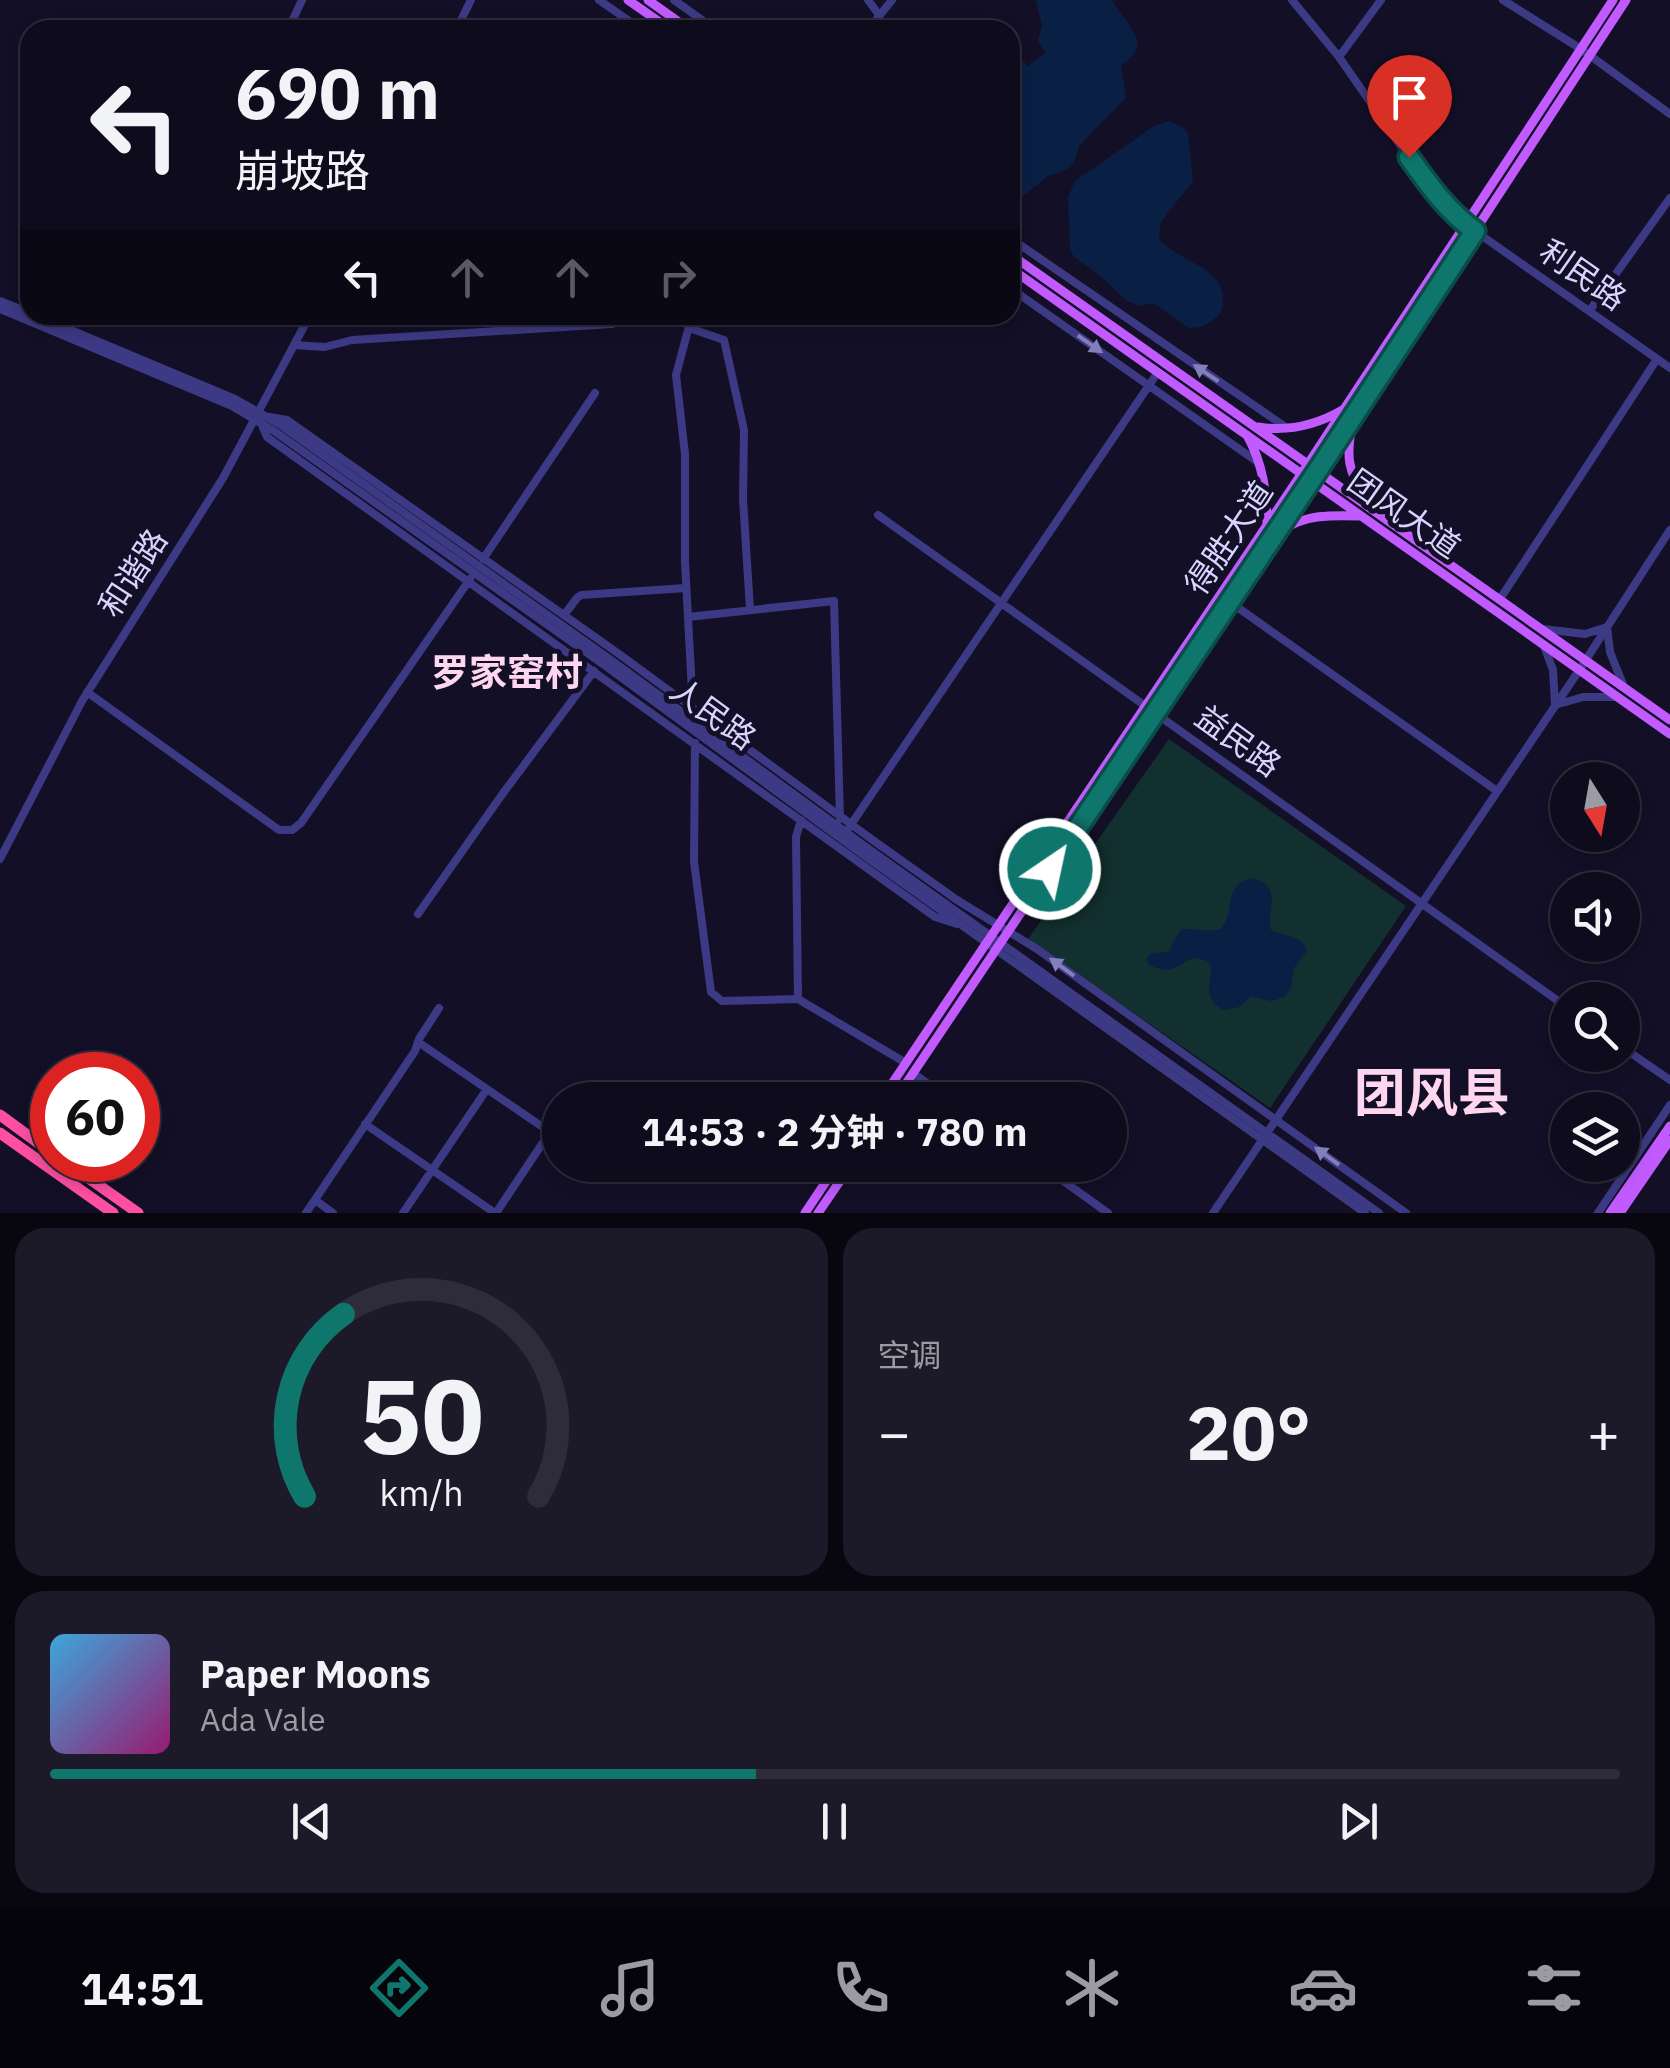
<!DOCTYPE html>
<html lang="zh">
<meta charset="utf-8">
<style>
:root{--surface:#0e0b1c;--page:#1c1929;--text:#f1f3f6;--muted:#9b9ba3;--line:#2e2b3b;--accent:#0f766e}
body{margin:0;font-family:"IBM Plex Sans","Noto Sans SC",sans-serif;background:var(--page);color:var(--text);height:100vh;display:flex;flex-direction:column;font-size:38px;white-space:nowrap}
*{box-sizing:border-box;margin:0}
p{font-size:32px;color:var(--muted)}
.icon{flex:none;width:55px;height:55px;fill:none;stroke:currentColor;stroke-width:2;stroke-linecap:round;stroke-linejoin:round}
.map{position:relative;height:1213px;overflow:hidden}
.side{display:flex;flex-direction:column;gap:15px;padding:15px;background:#08060f;flex:1}
.side>*{flex:none}
.top-card{position:absolute;left:20px;top:20px;width:1000px;height:305px;border-radius:30px;box-shadow:0 5px 15px #0003,0 0 0 2px var(--line);background:#0e0b1c;color:var(--text);overflow:hidden}
.needle{width:65px;rotate:169deg}
.fabs{position:absolute;left:1550px;top:762px;display:grid;gap:20px}
.fabs a{display:grid;place-items:center;width:90px;height:90px;border-radius:50%;background:var(--surface);box-shadow:0 5px 15px #0003,0 0 0 2px var(--line);font-size:50px}
.speed{position:absolute;left:30px;top:1052px;display:flex;gap:20px;font-size:50px;font-weight:700;text-align:center}
.speed>*{display:grid;place-content:center;width:130px;height:130px;border-radius:50%;background:var(--surface);box-shadow:0 5px 15px #0003,0 0 0 2px var(--line);line-height:1}
.speed .limit{border:15px solid #d22;background:#fff;color:#111}
.pin{position:absolute;display:grid;place-items:center;width:85px;height:85px;color:#fff;margin:-102px -42px;border-radius:50% 50% 50% 0;rotate:-45deg;box-shadow:0 0 10px #0007}
.pin .icon{rotate:45deg}
.me{position:absolute;width:110px;margin:-55px;rotate:34deg;stroke-linejoin:round;filter:drop-shadow(0 0 8px #0008)}
.turn{display:flex;align-items:center;gap:35px;height:210px;padding:0 50px;font-size:45px}
.turn .icon{width:130px;height:130px;stroke-width:2.5}
.turn b{display:block;font-size:70px;line-height:85px}
.lanes{display:flex;align-items:center;height:95px;padding:0 50px;background:#0003;justify-content:center;gap:50px;direction:ltr}
.lanes .off{opacity:.35}
.big{font-size:75px;font-weight:700;line-height:1.1}
.side .widget{flex:1;display:flex;flex-direction:column;justify-content:center;gap:15px;min-width:0;padding:0 35px;border-radius:30px;background:var(--page)}
.side .dial{align-items:center;gap:0}
.dial svg{height:260px;overflow:visible;fill:none;stroke:var(--line);stroke-width:7;stroke-linecap:round;text-anchor:middle}
.dial text{fill:var(--text);stroke:none}
.song{display:flex;align-items:center;gap:30px}
.cover{width:120px;height:120px;border-radius:15px;background:linear-gradient(135deg,hsl(200 70% 55%),hsl(320 70% 35%))}
.played{height:10px;border-radius:5px;background:linear-gradient(90deg,var(--accent) 45%,var(--line) 45%)}
.keys{display:flex;justify-content:space-around;direction:ltr}
.heat{display:flex;justify-content:space-between;align-items:center;font-size:55px;direction:ltr}
.side .tiles{flex:1;display:grid;gap:15px;grid-template-columns:1fr 1fr}
.widget:last-child{grid-column:span 2}
.trip{position:absolute;left:542px;top:1082px;width:585px;height:100px;border-radius:50px;background:var(--surface);box-shadow:0 5px 15px #0003,0 0 0 2px var(--line);font-weight:700;line-height:100px;text-align:center}
.tab-bar{display:flex;height:160px;justify-content:space-around;align-items:center;background:#06040b;color:var(--muted)}
.tab-bar .icon{width:70px;height:70px}
.tab-bar .active{color:var(--accent)}
.tab-bar b{font-size:45px;color:var(--text)}
.map>svg:first-child{display:block}
.green{fill:#12302f}
.water{fill:#0a1f44}
.lines{fill:none;stroke-linecap:round;stroke-linejoin:round}
.minor{stroke:#3d3a85;stroke-width:8}
.major{stroke:#c25bff;stroke-width:9}
.highway{stroke:#ff4fa3;stroke-width:11}
.oneway{fill:#837fbc}
.route-casing{stroke:#0a4d48;stroke-width:25}
.route{stroke:#0f766e;stroke-width:18}
.labels{text-anchor:middle;stroke-width:10;stroke-linejoin:round;paint-order:stroke}
.street-label{font-size:32px;fill:#d9d4ff;stroke:#130f26}
.quarter-label{font-size:38px;font-weight:bold;fill:#ffd6f0;stroke:#130f26}
.town-label{font-size:52px;font-weight:bold;fill:#ffd6f0;stroke:#130f26}
</style>
<div class="map">
<svg width="1670" height="1213" viewBox="0 0 1670 1213">
<rect width="100%" height="100%" fill="#130f26"/>
<path class="green" d="M1169,739L1406,906L1270,1108L1028,939Z"/>
<path class="water" d="M1036,0H1112C1119,15 1147,37 1134,54C1130,59 1125,62 1121,66L1126,98L1079,146L1075,161L1067,169L1048,176L1011,206L1010,60L1018,54L1028,66L1045,53L1038,40L1042,26Z
M1169,121L1181,126L1188,133L1193,181L1161,222L1159,239C1177,261 1226,267 1223,302C1223,311 1219,317 1211,321C1204,327 1198,328 1189,328L1153,303L1140,306L1127,301L1098,274L1074,257L1070,249L1068,197L1075,181L1154,126Z
M1251,878C1286,887 1265,909 1271,930C1284,937 1303,934 1307,951L1294,968L1291,988L1285,997L1271,1001L1251,997L1239,1007L1223,1010C1216,1005 1208,999 1209,989C1209,972 1220,960 1193,958C1173,967 1171,976 1148,964L1147,958L1151,953L1168,952L1181,929C1195,927 1207,934 1222,928C1236,907 1222,888 1251,878Z"/>
<g class="lines">
<path class="minor" d="M599,0L642,30
M674,0L716,30
M868,0L879,15
M1292,0L1339,57L1427,184L1458,219L1670,368
M1503,0L1581,49L1670,114
M288,30L302,0
M456,30L471,0
M868,30L892,0
M1339,57L1381,0
M1010,238L1287,428
M1010,288L1259,463
M0,301L30,313
M0,309L232,406L274,431L607,667L862,854L1365,1213
M1590,310L1670,198
M35,315L235,399L279,424L611,660L866,847L1379,1213
M689,328L724,340L744,430L743,499L750,609
M294,345L325,347L352,340L612,324
M269,417L287,420L619,654L874,841L957,900L1037,949L1406,1213
M261,423L267,437L935,917L957,924
M878,515L1568,1008
M483,559L595,393
M1500,599L1657,359
M1230,602L1497,791
M564,615L577,598L581,595L686,588
M688,617L834,601L840,819
M1543,629L1585,634L1607,627L1610,652L1624,687
M1544,646L1553,670L1555,705L1583,697H1615
M87,692L279,830H292L301,823L470,579
M690,707L692,692L685,562V454L676,375L692,315
M695,743L694,862L711,992L722,1001L798,999
M801,820L796,837L798,999L906,1063
M848,829L1158,372
M0,859L82,701L223,478L310,315
M418,914L501,796L594,671
M418,1042L550,1132L496,1213
M1622,1047L1670,1080
M913,1073L950,1100
M365,1124L495,1213
M1041,1165L1108,1213
M315,1200L333,1213
M306,1213L415,1051L419,1039L439,1008
M403,1213L487,1089
M1213,1213L1580,669L1670,530
M1598,1213L1670,1105"/>
<path class="major" d="M628,0L671,30
M648,0L690,30
M1010,254L1670,720
M1010,268L1670,734
M1353,422C1345,456 1348,472 1367,501
M1258,427C1289,432 1317,425 1344,409
M1247,435C1263,464 1267,493 1267,526
M1280,531C1306,514 1331,515 1361,516
M881,1100L1302,473L1613,0
M895,1100L1333,448L1626,0
M805,1213L837,1165
M818,1213L851,1165
M1610,1213L1670,1126
M1620,1213L1670,1140"/>
<path class="highway" d="M0,1115L52,1153
M0,1133L113,1213
M63,1160L138,1213"/>
</g>
<defs><path id="oneway-solid" d="M-6-.8H1V-3.2L6.5 0L1 3.2V.8H-6Z" transform="scale(2.5)"/></defs>
<g class="oneway">
<use href="#oneway-solid" transform="translate(1090 344) rotate(35)"/>
<use href="#oneway-solid" transform="translate(1206 373) rotate(-146)"/>
<use href="#oneway-solid" transform="translate(1062 967) rotate(-144)"/>
<use href="#oneway-solid" transform="translate(1327 1156) rotate(-144)"/>
</g>
<g class="lines">
<g class="route-casing">
<path id="route" d="M1050,869L1318,470L1475,231C1447,211 1429,185 1409,157"/>
</g>
<use href="#route" class="route"/>
</g>
<g class="labels">
<g class="street-label">
<text transform="translate(1583 275) rotate(35)" y="11">利民路</text>
<text transform="translate(1404 514) rotate(35)" y="11">团风大道</text>
<text transform="translate(1229 538) rotate(-56)" y="11">得胜大道</text>
<text transform="translate(133 573) rotate(-57)" y="11">和谐路</text>
<text transform="translate(713 714) rotate(36)" y="11">人民路</text>
<text transform="translate(1238 741) rotate(36)" y="11">益民路</text>
</g>
<g class="quarter-label">
<text x="507" y="686">罗家窑村</text>
</g>
<g class="town-label">
<text x="1432" y="1111">团风县</text>
</g>
</g>
</svg>
<div class="fabs">
<a><svg class="needle" viewBox="-14 -14 28 28"><path d="M0-13l5 13h-10z" fill="#e53935"/><path d="M0 13l5-13h-10z" fill="#9b9ba3"/></svg></a>
<a><svg class="icon" aria-label="sound" viewBox="0 0 24 24"><path d="M4 9h4l5-4v14l-5-4H4zM17 9q2 3 0 6"/></svg></a>
<a><svg class="icon" aria-label="search" viewBox="0 0 24 24"><circle cx="10" cy="10" r="6"/><path d="M15 15l6 6"/></svg></a>
<a><svg class="icon" aria-label="layers" viewBox="0 0 24 24"><path d="M12 4l9 5-9 5-9-5zM3 14l9 5 9-5"/></svg></a>
</div>
<div class="speed"><div class="limit">60</div></div>
<div class="pin" style="left:1409px;top:157px;background:#d93025"><svg class="icon" aria-label="arrive" viewBox="0 0 24 24"><path d="M6 21V4h12l-3 4 3 4H6"/></svg></div>
<svg class="me" style="left:1050px;top:869px" viewBox="-20 -20 40 40"><circle r="17" fill="#0f766e" stroke="#fff" stroke-width="3"/><path d="M0-11L8 9 0 5-8 9z" fill="#fff"/></svg>
<div class="trip">14:53 · 2 分钟 · 780 m</div>
<div class="top-card">
<div class="turn"><svg class="icon" aria-label="left" viewBox="0 0 24 24"><path d="M17 20v-9H6M10 6l-5 5 5 5"/></svg><div><b>690 m</b>崩坡路</div></div>
<div class="lanes"><svg class="icon" aria-label="left" viewBox="0 0 24 24"><path d="M17 20v-9H6M10 6l-5 5 5 5"/></svg><svg class="icon off" aria-label="ahead" viewBox="0 0 24 24"><path d="M12 20V5M6 11l6-6 6 6"/></svg><svg class="icon off" aria-label="ahead" viewBox="0 0 24 24"><path d="M12 20V5M6 11l6-6 6 6"/></svg><svg class="icon off" aria-label="right" viewBox="0 0 24 24"><path d="M7 20v-9h11M14 6l5 5-5 5"/></svg></div>
</div>
</div>
<section class="side">
<div class="tiles">
<div class="widget dial"><svg viewBox="0 0 100 80">
<path d="M14 69A42 42 0 1 1 86 69"/>
<path d="M14 69A42 42 0 0 1 26 13" stroke="#0f766e"/>
<text x="50" y="56" font-size="32" font-weight="700">50</text>
<text x="50" y="72" font-size="11">km/h</text>
</svg></div>
<div class="widget"><p>空调</p>
<div class="heat"><a>−</a><b class="big">20°</b><a>+</a></div>
</div>
<div class="widget">
<div class="song"><i class="cover"></i><div><b>Paper Moons</b><p>Ada Vale</p></div></div>
<div class="played"></div>
<div class="keys"><svg class="icon" aria-label="previous" viewBox="0 0 24 24"><path d="M18 5L8 12l10 7zM5 5v14"/></svg><svg class="icon" aria-label="pause" viewBox="0 0 24 24"><path d="M8 5v14M16 5v14"/></svg><svg class="icon" aria-label="next" viewBox="0 0 24 24"><path d="M6 5l10 7-10 7zM19 5v14"/></svg></div>
</div>
</div>
</section>
<nav class="tab-bar">
<b>14:51</b>
<svg class="icon active" aria-label="directions" viewBox="0 0 24 24"><path d="M12 3l9 9-9 9-9-9zM9 14v-3h6M13 9l2 2-2 2"/></svg>
<svg class="icon" aria-label="music" viewBox="0 0 24 24"><path d="M9 18V5l10-2v13"/><circle cx="6" cy="18" r="3"/><circle cx="16" cy="16" r="3"/></svg>
<svg class="icon" aria-label="phone" viewBox="0 0 24 24"><path d="M5 4h4l2 5-3 2q2 4 5 5l2-3 5 2v4C11 20 4 13 5 4z"/></svg>
<svg class="icon" aria-label="climate" viewBox="0 0 24 24"><path d="M12 3v18M4 7l16 10M4 17L20 7"/></svg>
<svg class="icon" aria-label="car" viewBox="0 0 24 24"><path d="M5 17H2v-5l4-1 3-4h7l3 4 3 1v5h-3M9 17h6M6 11h13"/><circle cx="7" cy="17" r="2"/><circle cx="17" cy="17" r="2"/></svg>
<svg class="icon" aria-label="filters" viewBox="0 0 24 24"><path d="M4 7h16M4 17h16"/><circle cx="9" cy="7" r="2"/><circle cx="15" cy="17" r="2"/></svg>
</nav>
